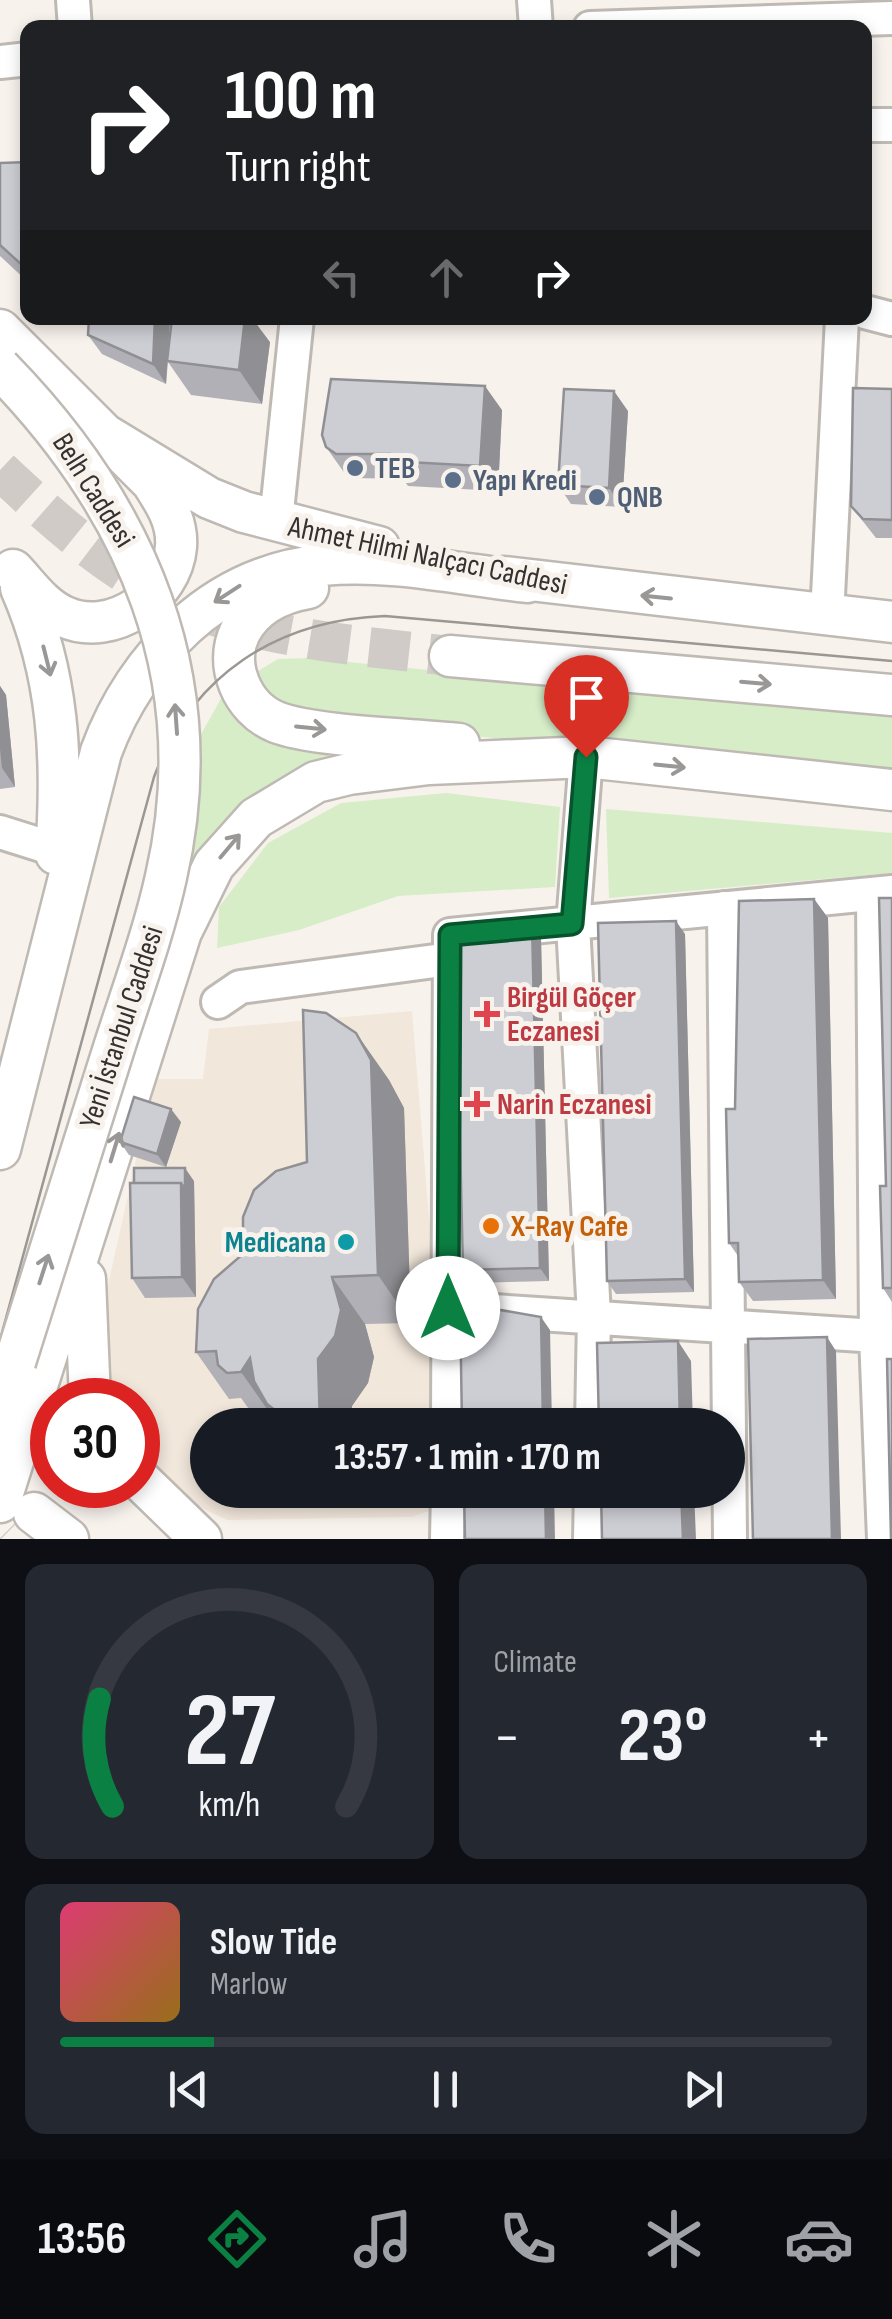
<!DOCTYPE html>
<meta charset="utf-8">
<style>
:root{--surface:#171b24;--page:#242831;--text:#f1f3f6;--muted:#9ea1a6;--line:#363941;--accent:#0b8043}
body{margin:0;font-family:"Sofia Sans Condensed",sans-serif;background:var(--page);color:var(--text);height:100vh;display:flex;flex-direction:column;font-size:38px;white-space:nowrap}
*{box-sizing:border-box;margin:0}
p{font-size:32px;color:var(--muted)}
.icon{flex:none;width:55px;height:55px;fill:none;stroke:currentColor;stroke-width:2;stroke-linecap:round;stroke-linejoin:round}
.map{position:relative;height:1539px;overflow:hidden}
.panel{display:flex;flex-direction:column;gap:25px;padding:25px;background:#0d0f14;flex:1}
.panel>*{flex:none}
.hud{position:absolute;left:20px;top:20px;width:852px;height:305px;border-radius:20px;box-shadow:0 5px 15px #0003;background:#202124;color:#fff;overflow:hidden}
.speed{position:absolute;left:30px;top:1378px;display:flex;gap:20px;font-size:50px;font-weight:700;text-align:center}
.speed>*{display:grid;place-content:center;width:130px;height:130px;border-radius:50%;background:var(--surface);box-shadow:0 5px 15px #0003;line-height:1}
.speed .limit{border:15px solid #d22;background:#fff;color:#111}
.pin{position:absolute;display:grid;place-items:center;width:85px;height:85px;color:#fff;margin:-102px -42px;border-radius:50% 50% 50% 0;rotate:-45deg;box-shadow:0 0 10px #0007}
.pin .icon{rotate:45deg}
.me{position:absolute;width:110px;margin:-55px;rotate:0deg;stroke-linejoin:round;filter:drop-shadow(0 0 8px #0008)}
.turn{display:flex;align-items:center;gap:35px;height:210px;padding:0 40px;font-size:45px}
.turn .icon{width:130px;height:130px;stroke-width:2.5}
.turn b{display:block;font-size:70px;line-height:85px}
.lanes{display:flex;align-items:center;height:95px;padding:0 40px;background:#0003;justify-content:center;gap:50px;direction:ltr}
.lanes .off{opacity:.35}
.big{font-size:75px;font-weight:700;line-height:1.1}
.panel .widget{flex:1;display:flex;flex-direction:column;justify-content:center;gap:15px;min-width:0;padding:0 35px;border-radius:20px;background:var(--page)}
.panel .dial{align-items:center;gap:0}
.dial svg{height:260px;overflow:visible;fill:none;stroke:var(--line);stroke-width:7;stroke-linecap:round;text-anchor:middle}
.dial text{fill:var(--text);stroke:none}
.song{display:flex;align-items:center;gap:30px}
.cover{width:120px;height:120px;border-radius:15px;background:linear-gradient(135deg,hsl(340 70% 55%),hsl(40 70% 35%))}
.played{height:10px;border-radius:5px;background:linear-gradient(90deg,var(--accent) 20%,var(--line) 20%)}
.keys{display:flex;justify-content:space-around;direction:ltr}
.heat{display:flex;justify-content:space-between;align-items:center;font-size:55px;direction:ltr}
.panel .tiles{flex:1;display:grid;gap:25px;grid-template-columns:1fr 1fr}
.widget:last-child{grid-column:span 2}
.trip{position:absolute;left:190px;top:1408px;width:555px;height:100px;border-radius:50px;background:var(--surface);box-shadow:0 5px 15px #0003;font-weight:700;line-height:100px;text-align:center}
.tabs{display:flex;height:160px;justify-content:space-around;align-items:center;background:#090b0e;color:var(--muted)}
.tabs .icon{width:70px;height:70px}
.tabs .selected{color:var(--accent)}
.tabs b{font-size:45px;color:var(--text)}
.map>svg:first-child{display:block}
.built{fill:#f2e7db}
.green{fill:#d6edc8}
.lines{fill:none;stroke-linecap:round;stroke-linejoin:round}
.major-tunnel{stroke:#d1cbc7;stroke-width:40;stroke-dasharray:40 20;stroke-linecap:butt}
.minor-casing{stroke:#bfb9b4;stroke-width:38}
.major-casing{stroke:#bfb9b4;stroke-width:45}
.minor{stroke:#fff;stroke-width:32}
.major{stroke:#fff;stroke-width:40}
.tram{stroke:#9b9793;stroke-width:2.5}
.major-bridge-casing{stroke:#bfb9b4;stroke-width:45;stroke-linecap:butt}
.major-bridge{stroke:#fff;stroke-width:40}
.wall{fill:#b0b0b6}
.shaded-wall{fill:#909094}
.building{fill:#cdcdd4;stroke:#909094;stroke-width:2.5}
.oneway{stroke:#9a9897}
.route-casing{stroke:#07532c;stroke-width:25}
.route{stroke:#0b8043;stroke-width:18}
.service-dot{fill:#5c6f8a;stroke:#f8f2ed;stroke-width:4}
.health-dot{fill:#e0444e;stroke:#f8f2ed;stroke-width:4}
.food-dot{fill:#e8710a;stroke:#f8f2ed;stroke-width:4}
.culture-dot{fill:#0f9aa8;stroke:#f8f2ed;stroke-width:4}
.labels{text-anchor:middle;stroke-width:10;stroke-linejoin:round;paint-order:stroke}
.service-label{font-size:30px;font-weight:bold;fill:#4e5e75;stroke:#f8f2ed;text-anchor:start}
.street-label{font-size:30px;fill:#34312f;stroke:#f8f2ed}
.health-label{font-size:30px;font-weight:bold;fill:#be3a42;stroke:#f8f2ed;text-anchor:start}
.food-label{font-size:30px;font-weight:bold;fill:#c56008;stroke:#f8f2ed;text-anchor:start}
.culture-label{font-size:30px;font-weight:bold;fill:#0d838f;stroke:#f8f2ed;text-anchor:end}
</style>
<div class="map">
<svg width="892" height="1539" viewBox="0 0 892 1539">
<rect width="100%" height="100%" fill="#f8f2ed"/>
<path class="built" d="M412,1011L438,1328L435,1425H208V1490H433L432,1510L412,1517L227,1520L177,1496L138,1456V1400H109L104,1303L154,1079H203L209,1029Z"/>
<path class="green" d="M308,658L892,716V768L494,738L292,718L251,675L278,659Z
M223,695L326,752L330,762L186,881L198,790L196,743Z
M446,793L560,807L555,887L398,896L299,930L217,948L219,907L268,843L341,803Z
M606,809L892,833V873L609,898Z"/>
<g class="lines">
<path class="major-tunnel" d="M0,470C49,516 104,566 165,596C253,639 354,645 450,656
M0,1538L1,1539"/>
<g class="minor-casing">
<path id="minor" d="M73,0L75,28
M534,0L536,28
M590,28L892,18
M0,62L28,59
M865,125H892
M865,312L892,319
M276,521L297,318
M827,616L842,318
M586,757L573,924L594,1316L592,1425
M0,832L57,850
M873,894L876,1336L884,1539
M724,908L730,1539
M218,1002L240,987L450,959
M462,1309L892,1337
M448,1425L450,935L892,892
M447,1539L448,1490
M590,1539L591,1490"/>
</g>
<g class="major-casing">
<path id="major" d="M0,330L152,482C165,502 178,522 176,547C172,596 112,638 65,617C43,608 29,587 13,570
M104,434L209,498L244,512L379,547
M504,577L892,622
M21,588C59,675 63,760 56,854
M308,588C279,593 254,605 240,632C224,665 242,708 276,722C315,737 413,739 459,744
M450,656L892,695
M0,1149L101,752C119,703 146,662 185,626C288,533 401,567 527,582
M85,1279L90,1400
M0,1416L15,1362
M138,1478L201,1539
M0,1502L181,932L214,865L256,818L316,782L349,774L429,764L586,757L892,790
M34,1513L68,1539"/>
</g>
<use href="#minor" class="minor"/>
<use href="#major" class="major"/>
<path class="tram" d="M0,1340L154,777C192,675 277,620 385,616L892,661"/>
<g class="major-bridge-casing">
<path id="major-bridge" d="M0,368C137,508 212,679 166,877C153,936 131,994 113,1051C80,1155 47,1259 15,1362"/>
</g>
<use href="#major-bridge" class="major-bridge"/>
</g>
<path class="wall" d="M28,162V282L0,256V163Z
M89,318H170L168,360L270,342L262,404L191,395L168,362L166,384L102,354L88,335Z
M892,389V538H876L851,506Z
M502,410L498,491L408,486L403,479L354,478L343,471L326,447Z
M628,411L622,507L571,504L558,485Z
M0,686L6,695L15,787L0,789Z
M892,898V1302L883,1288Z
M814,899L828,918L836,1299L753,1301L739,1282L738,1256L729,1243Z
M685,934L694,1292L616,1294L607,1281Z
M541,938L549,1281L472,1283L463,1270Z
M356,1033L389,1080L404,1108L411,1323L365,1324L374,1357L368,1383L352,1406V1425H281L275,1417L274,1419L260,1420L251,1412L241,1398L229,1399L196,1352L243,1254L307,1162Z
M181,1122L166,1167L129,1155L120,1142Z
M194,1181L196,1297L145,1298L132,1278Z"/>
<path class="shaded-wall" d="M865,53L871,62V116L865,107Z
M155,318H170L166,384L153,364Z
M245,318H252L270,342L262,404L239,370Z
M485,386L502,410L498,491L480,466Z
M614,391L628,411L622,507L609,488Z
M0,686L6,695L15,787L2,768L0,749Z
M814,899L828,918L836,1299L823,1280Z
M676,921L685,934L694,1292L685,1279Z
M532,924L541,938L549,1281L540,1268Z
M356,1033L389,1080L404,1108L411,1323L378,1275Z
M171,1109L181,1122L166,1167L157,1154Z
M185,1168L194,1181L196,1297L182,1277L181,1183Z
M332,1277L365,1324L374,1357L368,1383L352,1406V1425H320L318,1359Z
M541,1317L550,1330L552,1425H543Z
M827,1337L836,1351L841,1539H832Z
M678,1341L691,1361L693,1425H680Z
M250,1358L267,1404L275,1417L274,1419L241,1372Z
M545,1490H554L555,1539H546Z
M681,1490H694L696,1539H683Z"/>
<path class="building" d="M28,162V265L23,266L0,245V163Z
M89,318H155L153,364L88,335Z
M172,318H245L239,370L167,361Z
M331,379L485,386L480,466L390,461V454H336L326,447L322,435Z
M853,388L892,389V520L863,519L851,506Z
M564,389L614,391L609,488L558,485Z
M879,898H892V1288H883L880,1186H886Z
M814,899L823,1280L739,1282L738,1243H729L726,1109H735L739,901Z
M676,921L685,1279L607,1281L598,923Z
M532,924L540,1268L463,1270L455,926Z
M303,1010L326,1013L356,1033L371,1060L378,1275L332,1277L341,1310L335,1336L318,1359L320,1425H294L267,1404L254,1381L250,1358L241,1372L227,1373L218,1365L216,1351L196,1352L198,1309L214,1279L243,1254V1217L254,1190L276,1171L307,1162Z
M134,1097L171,1109L157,1154L120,1142Z
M134,1168H185V1189L181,1183H134Z
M130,1183H181L182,1277L132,1278Z
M460,1303L541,1317L543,1425H462Z
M827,1337L832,1539H753L748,1339Z
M678,1341L680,1425H599L597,1343Z
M887,1359H892V1539H891Z
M464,1490H545L546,1539H465Z
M601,1490H681L683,1539H602Z"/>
<defs><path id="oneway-shaft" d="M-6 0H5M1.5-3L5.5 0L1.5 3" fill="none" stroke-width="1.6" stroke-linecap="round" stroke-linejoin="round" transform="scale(2.5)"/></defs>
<g class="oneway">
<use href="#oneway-shaft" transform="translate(227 594) rotate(147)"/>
<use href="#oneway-shaft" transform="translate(656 597) rotate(-174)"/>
<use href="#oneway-shaft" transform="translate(47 661) rotate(76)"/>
<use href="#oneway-shaft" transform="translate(756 683) rotate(5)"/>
<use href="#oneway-shaft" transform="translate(176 719) rotate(-94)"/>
<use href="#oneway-shaft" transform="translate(311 728) rotate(6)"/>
<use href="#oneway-shaft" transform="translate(670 766) rotate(6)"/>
<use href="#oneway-shaft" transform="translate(230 846) rotate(-50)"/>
<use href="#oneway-shaft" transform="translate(115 1147) rotate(-73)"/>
<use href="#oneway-shaft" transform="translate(44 1269) rotate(-72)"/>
</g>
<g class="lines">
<g class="route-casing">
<path id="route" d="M448,1308L450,935L572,924L586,757"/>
</g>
<use href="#route" class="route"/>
</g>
<g class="service-dot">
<circle cx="355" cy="468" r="10"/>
<circle cx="453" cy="480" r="10"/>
<circle cx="597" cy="497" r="10"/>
</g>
<g class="health-dot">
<path d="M482 999h10v10h10v10h-10v10h-10v-10h-10v-10h10z"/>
<path d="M472 1089h10v10h10v10h-10v10h-10v-10h-10v-10h10z"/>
</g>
<circle class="food-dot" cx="491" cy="1226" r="10"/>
<circle class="culture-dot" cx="346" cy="1242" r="10"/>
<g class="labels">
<g class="service-label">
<text x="375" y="478">TEB</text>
<text x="473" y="490">Yapı Kredi</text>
<text x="617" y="507">QNB</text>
</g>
<g class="street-label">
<text transform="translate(94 490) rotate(58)" y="10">Belh Caddesi</text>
<text transform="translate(428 555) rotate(12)" y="10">Ahmet Hilmi Nalçacı Caddesi</text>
<text transform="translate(121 1027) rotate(-72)" y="10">Yeni İstanbul Caddesi</text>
</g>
<g class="health-label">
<text x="507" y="1007">Birgül Göçer<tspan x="507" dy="34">Eczanesi</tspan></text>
<text x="497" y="1114">Narin Eczanesi</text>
</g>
<g class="food-label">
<text x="511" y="1236">X-Ray Cafe</text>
</g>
<g class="culture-label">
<text x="326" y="1252">Medicana</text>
</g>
</g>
</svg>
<div class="speed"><div class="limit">30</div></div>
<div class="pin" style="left:586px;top:757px;background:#d93025"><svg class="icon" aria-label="arrive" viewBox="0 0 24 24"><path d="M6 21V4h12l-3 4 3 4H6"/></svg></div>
<svg class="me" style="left:448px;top:1308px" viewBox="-20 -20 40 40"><circle r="19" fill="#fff"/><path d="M0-13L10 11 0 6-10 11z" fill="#0b8043"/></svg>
<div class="trip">13:57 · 1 min · 170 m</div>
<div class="hud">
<div class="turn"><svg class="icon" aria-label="right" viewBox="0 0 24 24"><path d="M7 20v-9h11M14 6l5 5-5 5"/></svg><div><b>100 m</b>Turn right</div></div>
<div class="lanes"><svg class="icon off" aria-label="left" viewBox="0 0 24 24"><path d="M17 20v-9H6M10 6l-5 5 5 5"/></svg><svg class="icon off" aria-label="ahead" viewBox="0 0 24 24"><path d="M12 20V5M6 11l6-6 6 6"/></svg><svg class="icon" aria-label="right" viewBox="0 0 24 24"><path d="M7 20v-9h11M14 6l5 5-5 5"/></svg></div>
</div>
</div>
<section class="panel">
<div class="tiles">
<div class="widget dial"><svg viewBox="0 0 100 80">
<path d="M14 69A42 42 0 1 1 86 69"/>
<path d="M14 69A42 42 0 0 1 10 36" stroke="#0b8043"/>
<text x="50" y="56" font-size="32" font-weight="700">27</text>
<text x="50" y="72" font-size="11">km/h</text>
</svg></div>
<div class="widget"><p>Climate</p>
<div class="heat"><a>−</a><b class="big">23°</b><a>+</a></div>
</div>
<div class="widget">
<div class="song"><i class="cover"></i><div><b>Slow Tide</b><p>Marlow</p></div></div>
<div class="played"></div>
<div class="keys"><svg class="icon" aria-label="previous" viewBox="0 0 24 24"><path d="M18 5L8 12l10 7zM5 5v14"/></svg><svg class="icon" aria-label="pause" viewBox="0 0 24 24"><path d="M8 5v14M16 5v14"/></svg><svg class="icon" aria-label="next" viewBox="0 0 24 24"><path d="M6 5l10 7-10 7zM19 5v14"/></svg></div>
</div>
</div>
</section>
<nav class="tabs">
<b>13:56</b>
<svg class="icon selected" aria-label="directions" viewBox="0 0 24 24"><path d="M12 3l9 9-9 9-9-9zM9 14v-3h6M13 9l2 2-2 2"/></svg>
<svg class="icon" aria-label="music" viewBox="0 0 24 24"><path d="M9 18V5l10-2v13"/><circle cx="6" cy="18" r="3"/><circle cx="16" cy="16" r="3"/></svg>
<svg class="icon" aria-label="phone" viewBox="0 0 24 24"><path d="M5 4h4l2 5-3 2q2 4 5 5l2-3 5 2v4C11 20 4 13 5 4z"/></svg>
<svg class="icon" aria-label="climate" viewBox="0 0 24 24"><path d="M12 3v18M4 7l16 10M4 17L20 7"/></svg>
<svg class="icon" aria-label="car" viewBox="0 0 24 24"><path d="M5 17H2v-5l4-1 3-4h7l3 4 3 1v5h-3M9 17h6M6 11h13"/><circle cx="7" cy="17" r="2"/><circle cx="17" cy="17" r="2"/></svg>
</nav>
